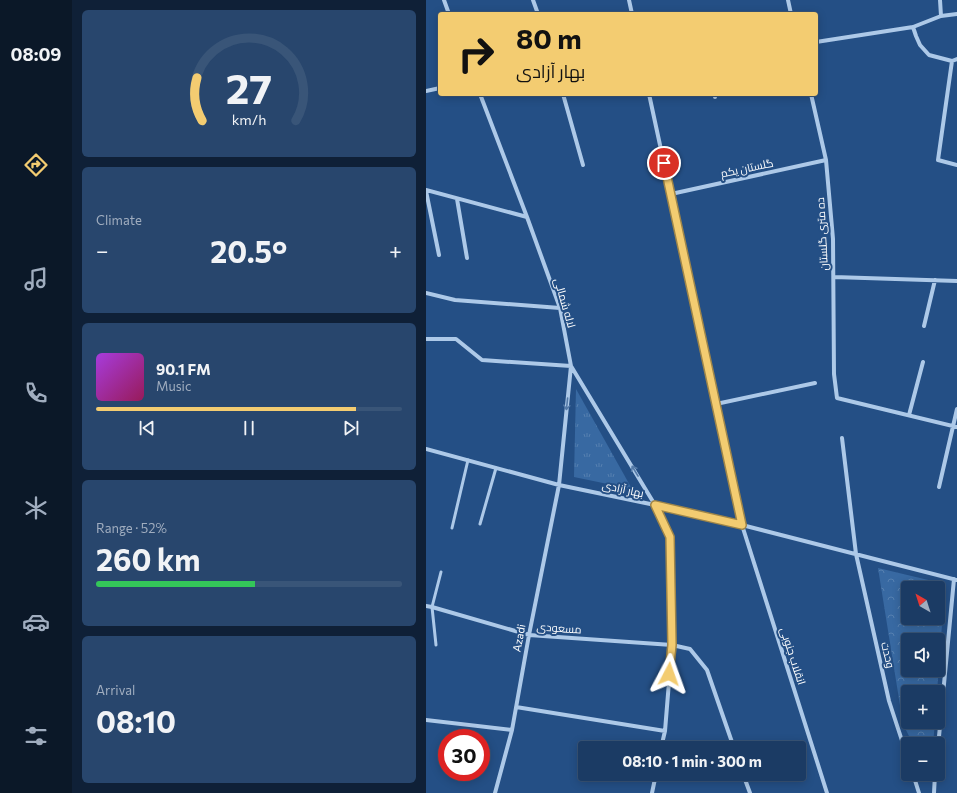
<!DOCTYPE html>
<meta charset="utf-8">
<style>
:root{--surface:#1b3b64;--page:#28466d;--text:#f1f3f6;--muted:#a0adbf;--line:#395578;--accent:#f3cc71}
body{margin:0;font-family:Commissioner,Cairo,sans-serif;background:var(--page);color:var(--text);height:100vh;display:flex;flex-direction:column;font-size:15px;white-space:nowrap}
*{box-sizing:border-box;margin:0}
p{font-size:13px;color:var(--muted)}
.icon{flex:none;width:22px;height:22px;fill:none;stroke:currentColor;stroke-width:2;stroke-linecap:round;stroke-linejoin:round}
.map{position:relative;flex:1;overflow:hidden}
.panel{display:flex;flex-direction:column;gap:10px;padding:10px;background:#0f2037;width:354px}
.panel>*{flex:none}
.hud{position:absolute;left:12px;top:12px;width:380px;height:84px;border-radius:4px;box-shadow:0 2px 10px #0003,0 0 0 1px var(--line);background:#f3cc71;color:#111;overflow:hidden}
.needle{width:26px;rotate:321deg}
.buttons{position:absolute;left:475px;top:581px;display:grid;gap:8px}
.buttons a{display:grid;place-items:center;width:44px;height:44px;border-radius:4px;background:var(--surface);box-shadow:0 2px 10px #0003,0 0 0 1px var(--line);font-size:20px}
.speed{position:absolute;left:12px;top:729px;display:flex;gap:8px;font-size:20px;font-weight:700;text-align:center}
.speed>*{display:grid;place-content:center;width:52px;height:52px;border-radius:50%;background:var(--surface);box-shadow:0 2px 10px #0003,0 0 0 1px var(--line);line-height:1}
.speed .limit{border:6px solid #d22;background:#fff;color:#111}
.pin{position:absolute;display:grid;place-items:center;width:34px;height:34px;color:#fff;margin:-17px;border:2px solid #fff;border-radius:50%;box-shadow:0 1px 4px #0007}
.me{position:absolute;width:44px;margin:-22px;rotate:4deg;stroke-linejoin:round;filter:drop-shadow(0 0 3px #0008)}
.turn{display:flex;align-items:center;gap:14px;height:84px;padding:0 12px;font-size:18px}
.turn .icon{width:52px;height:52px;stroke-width:2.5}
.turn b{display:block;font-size:28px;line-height:34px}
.big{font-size:30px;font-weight:700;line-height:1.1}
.panel .card{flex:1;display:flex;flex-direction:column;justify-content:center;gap:6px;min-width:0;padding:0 14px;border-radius:6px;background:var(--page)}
.panel .dial{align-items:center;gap:0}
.dial svg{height:104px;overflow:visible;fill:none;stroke:var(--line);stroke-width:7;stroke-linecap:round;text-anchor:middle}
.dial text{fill:var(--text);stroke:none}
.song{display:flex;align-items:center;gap:12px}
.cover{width:48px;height:48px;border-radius:6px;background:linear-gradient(135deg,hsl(280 70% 55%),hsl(330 70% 35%))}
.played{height:4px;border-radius:2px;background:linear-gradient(90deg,var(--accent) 85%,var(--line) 85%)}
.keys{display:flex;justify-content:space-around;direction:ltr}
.heat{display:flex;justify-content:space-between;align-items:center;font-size:22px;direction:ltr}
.charge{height:6px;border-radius:3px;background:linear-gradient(90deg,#34c759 52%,var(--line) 0)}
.trip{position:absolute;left:152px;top:741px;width:228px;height:40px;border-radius:4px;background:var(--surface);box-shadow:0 2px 10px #0003,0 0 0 1px var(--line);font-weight:700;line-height:40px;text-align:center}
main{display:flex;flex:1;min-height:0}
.menu{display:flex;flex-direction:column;width:72px;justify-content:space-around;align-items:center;background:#0b1828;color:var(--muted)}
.menu .icon{width:28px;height:28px}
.menu .on{color:var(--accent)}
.menu b{font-size:18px;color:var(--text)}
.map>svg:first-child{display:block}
.grass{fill:url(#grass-tufts)}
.forest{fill:url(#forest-crowns);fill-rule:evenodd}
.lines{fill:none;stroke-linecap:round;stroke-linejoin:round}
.service{stroke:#adc9e8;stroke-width:3}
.minor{stroke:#adc9e8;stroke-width:4}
.oneway{stroke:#547aa8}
.route-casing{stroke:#9e8549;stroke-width:10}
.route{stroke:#f3cc71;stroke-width:7}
.labels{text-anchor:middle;stroke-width:4;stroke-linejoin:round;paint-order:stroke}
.street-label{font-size:11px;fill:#fff;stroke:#244f85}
</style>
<main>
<nav class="menu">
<b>08:09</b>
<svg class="icon on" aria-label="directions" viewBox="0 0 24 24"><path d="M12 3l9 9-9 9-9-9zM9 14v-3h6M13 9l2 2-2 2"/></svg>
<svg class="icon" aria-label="music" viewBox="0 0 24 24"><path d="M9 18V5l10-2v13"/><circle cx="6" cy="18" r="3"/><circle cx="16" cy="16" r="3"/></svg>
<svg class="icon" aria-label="phone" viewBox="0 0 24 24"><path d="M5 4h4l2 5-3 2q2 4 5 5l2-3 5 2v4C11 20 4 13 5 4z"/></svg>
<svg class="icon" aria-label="climate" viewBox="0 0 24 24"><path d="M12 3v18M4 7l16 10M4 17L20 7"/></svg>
<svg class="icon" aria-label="car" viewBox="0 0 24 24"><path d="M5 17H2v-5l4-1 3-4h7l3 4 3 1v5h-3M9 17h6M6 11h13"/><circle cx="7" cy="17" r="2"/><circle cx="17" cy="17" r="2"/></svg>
<svg class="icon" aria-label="filters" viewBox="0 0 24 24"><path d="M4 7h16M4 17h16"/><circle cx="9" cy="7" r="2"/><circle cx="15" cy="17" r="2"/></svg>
</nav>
<section class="panel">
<div class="card dial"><svg viewBox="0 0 100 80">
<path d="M14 69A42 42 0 1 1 86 69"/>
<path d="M14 69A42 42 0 0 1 10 36" stroke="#f3cc71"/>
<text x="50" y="56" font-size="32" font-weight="700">27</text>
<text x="50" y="72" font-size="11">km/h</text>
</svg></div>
<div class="card"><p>Climate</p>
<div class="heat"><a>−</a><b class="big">20.5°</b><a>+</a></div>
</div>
<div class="card">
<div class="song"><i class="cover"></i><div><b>90.1 FM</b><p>Music</p></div></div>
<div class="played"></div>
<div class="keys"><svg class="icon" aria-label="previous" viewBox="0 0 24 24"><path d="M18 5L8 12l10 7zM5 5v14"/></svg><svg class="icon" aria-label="pause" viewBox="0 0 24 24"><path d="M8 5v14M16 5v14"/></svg><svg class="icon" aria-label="next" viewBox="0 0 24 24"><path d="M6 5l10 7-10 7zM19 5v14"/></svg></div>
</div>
<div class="card"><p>Range · 52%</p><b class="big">260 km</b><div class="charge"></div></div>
<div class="card"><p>Arrival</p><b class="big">08:10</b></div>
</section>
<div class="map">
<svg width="531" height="793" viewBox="0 0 531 793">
<defs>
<pattern id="grass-tufts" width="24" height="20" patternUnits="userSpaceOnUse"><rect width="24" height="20" fill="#3869a2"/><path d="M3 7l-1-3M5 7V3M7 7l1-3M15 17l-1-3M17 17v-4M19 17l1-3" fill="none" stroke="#5680b0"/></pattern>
<pattern id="forest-crowns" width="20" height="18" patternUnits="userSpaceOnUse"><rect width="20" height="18" fill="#3869a2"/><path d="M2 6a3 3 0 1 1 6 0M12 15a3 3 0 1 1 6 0" fill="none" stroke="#5680b0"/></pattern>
</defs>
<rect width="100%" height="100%" fill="#244f85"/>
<path class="grass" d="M150,389L206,489L148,477Z"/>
<path class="forest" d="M452,568L519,584L511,692H482V722H509L507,744H487L477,724ZM482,588H512V618H482ZM482,640H512V670H482Z"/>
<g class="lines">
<path class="service" d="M54,524L70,468
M26,528L42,460
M10,645L6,607L15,572"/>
<path class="minor" d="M18,0L23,14
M107,0L112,14
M203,0L206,14
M362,0L365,14
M514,0L515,16
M487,27L490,36L494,45L503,55L526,61L531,59
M390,42L487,27L515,16L531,14
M526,61L512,160L531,165
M0,91L14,88
M54,94L101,217L134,308L145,366L229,505L244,537L246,645L239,731L235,748
M137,94L157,165
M223,94L316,525L401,793
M289,94V97
M385,94L400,160L407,239L408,374L411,398L531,427
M0,190L101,217
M0,191L13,255
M245,194L400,160
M31,199L41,258
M408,277L531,281
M0,293L29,300L134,308
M498,326L509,280
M0,339H30L56,360L145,366
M290,404L389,383
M483,415L497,362
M416,438L430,554L463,701L482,759
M0,449L133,485L229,505L316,525L531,580
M513,487L531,409
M0,606L6,607L103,635L246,645L264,649L281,670L308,748
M90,707L239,731
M0,720L86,730
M512,747L528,579
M317,774L324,793
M487,774L493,793
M69,793L86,730L103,635L133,485L145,366
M226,793L230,774
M508,793L509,774"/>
</g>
<defs><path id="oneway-shaft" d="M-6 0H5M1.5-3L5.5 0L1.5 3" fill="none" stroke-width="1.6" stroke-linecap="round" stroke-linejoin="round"/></defs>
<g class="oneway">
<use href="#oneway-shaft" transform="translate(141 404) rotate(96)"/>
<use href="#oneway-shaft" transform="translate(209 471) rotate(-121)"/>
</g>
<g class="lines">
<g class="route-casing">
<path id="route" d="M238,163L316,525L229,505L244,537L246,645L243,674"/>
</g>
<use href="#route" class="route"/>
</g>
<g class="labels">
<g class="street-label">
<text transform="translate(321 168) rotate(-12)" y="4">گلستان یکم</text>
<text transform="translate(396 234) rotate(-93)" y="4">ده متری گلستان</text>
<text transform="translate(139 303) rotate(74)" y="4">لاله شمالی</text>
<text transform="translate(197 489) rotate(12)" y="4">بهار آزادی</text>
<text transform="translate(133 628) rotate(4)" y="4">مسعودی</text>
<text transform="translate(93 638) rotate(-79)" y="4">Azadi</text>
<text transform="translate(462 655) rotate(77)" y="4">وحدت</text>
<text transform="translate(367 656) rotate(72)" y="4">انقلاب جنوبی</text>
</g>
</g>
</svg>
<div class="buttons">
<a><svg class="needle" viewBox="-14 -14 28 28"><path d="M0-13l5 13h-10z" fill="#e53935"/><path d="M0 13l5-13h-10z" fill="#a0adbf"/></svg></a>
<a><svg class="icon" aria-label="sound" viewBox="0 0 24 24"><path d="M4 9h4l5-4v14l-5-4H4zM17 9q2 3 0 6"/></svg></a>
<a>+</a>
<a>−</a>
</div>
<div class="speed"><div class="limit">30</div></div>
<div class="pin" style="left:238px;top:163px;background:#d93025"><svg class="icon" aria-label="arrive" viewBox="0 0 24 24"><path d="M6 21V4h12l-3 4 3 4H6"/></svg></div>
<svg class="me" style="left:243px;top:674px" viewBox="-20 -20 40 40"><path d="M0-17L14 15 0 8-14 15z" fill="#f3cc71" stroke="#fff" stroke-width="4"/></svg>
<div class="trip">08:10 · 1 min · 300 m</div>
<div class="hud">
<div class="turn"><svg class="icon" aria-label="right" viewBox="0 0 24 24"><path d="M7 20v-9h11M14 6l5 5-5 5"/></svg><div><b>80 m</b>بهار آزادی</div></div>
</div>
</div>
</main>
